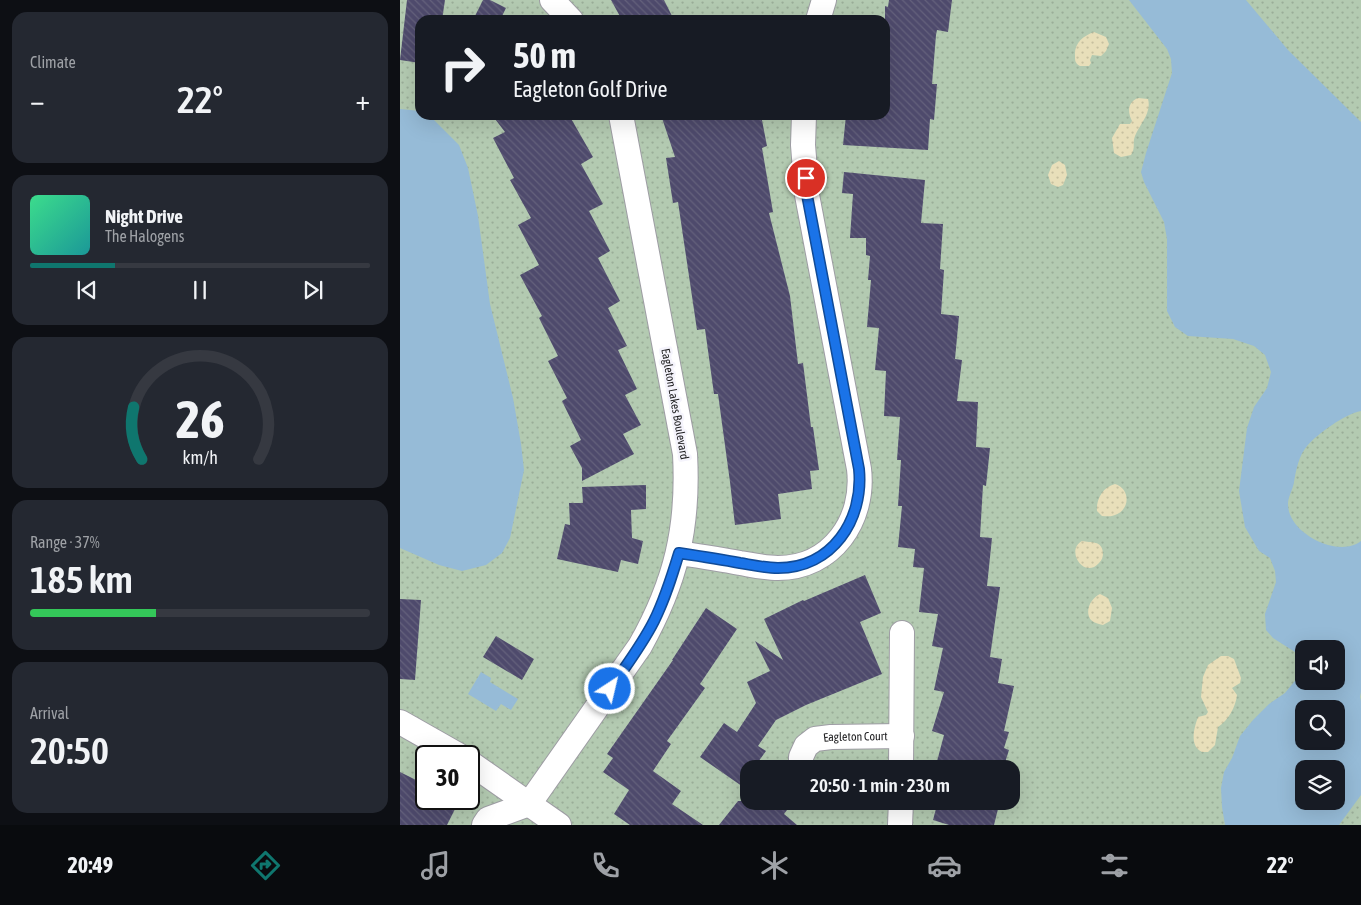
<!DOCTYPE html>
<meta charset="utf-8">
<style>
:root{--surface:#171b24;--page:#242831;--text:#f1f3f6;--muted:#9ea1a6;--line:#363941;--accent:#0f766e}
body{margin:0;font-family:"Asap Condensed",sans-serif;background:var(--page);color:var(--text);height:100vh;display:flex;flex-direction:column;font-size:19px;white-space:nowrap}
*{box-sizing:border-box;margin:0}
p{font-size:16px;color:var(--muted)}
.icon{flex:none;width:28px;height:28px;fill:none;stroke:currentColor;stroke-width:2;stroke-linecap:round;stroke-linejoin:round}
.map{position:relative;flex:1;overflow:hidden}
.side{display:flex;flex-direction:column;gap:12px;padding:12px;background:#0d0f14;width:400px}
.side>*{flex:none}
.hud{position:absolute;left:15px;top:15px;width:475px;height:105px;border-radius:15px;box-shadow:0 5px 20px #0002;background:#171b24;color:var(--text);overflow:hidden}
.buttons{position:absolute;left:895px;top:640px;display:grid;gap:10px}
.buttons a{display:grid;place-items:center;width:50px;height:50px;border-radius:10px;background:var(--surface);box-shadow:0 5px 20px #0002;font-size:25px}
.speed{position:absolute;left:15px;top:745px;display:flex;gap:10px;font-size:25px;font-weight:700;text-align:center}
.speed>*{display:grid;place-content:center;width:65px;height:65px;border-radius:50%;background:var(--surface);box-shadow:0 5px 20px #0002;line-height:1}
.speed .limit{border:2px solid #111;border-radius:8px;background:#fff;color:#111}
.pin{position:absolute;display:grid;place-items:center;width:42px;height:42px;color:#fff;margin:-21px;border:2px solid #fff;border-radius:50%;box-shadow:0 1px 5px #0007}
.me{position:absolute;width:55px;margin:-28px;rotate:35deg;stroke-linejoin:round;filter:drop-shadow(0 0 4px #0008)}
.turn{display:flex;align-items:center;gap:18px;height:105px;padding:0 15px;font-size:22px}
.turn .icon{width:65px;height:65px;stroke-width:2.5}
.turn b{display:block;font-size:35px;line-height:42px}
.big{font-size:38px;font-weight:600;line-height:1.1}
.side .tile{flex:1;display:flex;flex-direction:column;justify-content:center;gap:8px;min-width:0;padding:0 18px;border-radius:15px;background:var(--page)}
.side .dial{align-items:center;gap:0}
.dial svg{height:130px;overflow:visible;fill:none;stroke:var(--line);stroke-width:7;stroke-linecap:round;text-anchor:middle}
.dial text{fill:var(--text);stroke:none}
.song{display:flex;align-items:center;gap:15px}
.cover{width:60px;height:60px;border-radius:8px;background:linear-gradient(135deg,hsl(150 70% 55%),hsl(180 70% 35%))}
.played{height:5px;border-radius:2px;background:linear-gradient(90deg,var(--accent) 25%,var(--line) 25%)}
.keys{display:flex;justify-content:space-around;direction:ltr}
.heat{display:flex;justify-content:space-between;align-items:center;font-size:28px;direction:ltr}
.charge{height:8px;border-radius:4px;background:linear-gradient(90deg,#34c759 37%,var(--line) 0)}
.trip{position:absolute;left:340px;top:760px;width:280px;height:50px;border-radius:15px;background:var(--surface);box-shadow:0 5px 20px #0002;font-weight:600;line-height:50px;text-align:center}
.dock{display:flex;height:80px;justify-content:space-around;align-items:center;background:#090b0e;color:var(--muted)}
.dock .icon{width:35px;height:35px}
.dock .on{color:var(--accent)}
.dock b{font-size:22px;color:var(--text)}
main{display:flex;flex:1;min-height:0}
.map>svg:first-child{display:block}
.green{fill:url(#green-dots);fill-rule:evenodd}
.sand{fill:url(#sand-dots)}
.water{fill:#96bbd7;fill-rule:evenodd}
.building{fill:url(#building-back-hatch)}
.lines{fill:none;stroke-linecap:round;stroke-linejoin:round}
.street-casing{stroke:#9e9da4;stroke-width:26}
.street{stroke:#fff;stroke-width:24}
.route-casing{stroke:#114b97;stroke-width:12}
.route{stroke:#1a73e8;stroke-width:9}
.labels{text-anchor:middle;stroke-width:5;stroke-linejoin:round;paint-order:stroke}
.street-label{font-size:12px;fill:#1d1d1f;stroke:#f5f4fc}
</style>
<main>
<section class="side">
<div class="tile"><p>Climate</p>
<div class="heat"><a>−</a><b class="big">22°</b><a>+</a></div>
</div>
<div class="tile">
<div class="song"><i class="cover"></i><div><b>Night Drive</b><p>The Halogens</p></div></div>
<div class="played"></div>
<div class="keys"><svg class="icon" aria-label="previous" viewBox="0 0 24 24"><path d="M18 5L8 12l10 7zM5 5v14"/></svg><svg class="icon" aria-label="pause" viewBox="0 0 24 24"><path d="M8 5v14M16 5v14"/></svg><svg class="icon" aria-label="next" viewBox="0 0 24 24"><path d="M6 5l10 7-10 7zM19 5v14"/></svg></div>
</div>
<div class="tile dial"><svg viewBox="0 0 100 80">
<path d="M14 69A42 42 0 1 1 86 69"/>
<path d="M14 69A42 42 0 0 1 9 37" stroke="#0f766e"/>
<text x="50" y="56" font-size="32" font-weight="700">26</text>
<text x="50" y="72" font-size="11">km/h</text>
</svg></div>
<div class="tile"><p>Range · 37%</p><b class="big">185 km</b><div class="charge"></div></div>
<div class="tile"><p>Arrival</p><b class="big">20:50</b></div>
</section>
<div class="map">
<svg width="961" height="825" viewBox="0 0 961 825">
<defs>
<pattern id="green-dots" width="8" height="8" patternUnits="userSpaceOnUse" patternTransform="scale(1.25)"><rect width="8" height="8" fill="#b3cab1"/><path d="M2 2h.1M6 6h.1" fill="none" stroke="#9aad98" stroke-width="1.8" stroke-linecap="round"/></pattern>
<pattern id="sand-dots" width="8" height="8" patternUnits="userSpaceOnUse" patternTransform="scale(1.25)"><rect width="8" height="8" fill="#e8dfba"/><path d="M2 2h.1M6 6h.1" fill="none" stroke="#c7bf9f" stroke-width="1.8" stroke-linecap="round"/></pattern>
<pattern id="building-back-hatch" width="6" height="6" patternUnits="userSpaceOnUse" patternTransform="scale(1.25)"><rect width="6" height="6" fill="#4e4a6c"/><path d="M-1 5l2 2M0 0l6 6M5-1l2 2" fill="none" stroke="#64617c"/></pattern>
</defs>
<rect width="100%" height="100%" fill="#e8e7ee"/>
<path class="green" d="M0,0H961V825H0ZM20,20H485V115H20ZM904,649H936V681H904ZM904,709H936V741H904ZM26,756H69V799H26ZM349,769H611V801H349ZM904,769H936V801H904Z"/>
<path class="sand" d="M694,32L706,37L709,44L706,51L701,56L692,55L690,60L691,63L689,66H680C675,63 675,61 675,56C674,43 683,36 694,32Z
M738,98L748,99C752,113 739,125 735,136C732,144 736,147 731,155L721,157L714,153L712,138L720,124H730L732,121C727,111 728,102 738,98Z
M659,161L665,165L667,175L663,185L658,187L651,184L648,175L652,165Z
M715,484C731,489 730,510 715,515C711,517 706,516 702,516L697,511C696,499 703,487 715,484Z
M682,541C691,543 702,540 703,553C703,557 702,560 699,563C684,580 665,550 682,541Z
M700,594L708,598L712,608L710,621L703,625C699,624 694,623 691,620C684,611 691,598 700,594Z
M821,656H828L834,659L841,678L840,683L832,688L837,695C836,706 828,721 818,727L815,745L808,752H802C789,746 794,728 798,717L806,715L808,712L801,697L803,677L808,665Z"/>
<path class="water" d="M729,0H846L888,50L961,122V411C945,414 917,434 907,446C899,455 896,470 894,482C893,489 888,497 888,504C888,525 911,540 928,545C940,548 952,548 961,541V692L960,697L961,701V795L939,825H825L822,807L821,788L824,772L832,758L840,736L853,720L869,704L885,693L903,671L901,662L895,652L873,638L866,630L865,614L876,582L875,571L870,558L859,551L845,527L839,491L847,428L854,407L867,388L871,372L865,355L854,346L833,339L788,336L775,327L767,311V239L764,222L744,182L741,172L746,153L772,73L771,59L767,49ZM904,649H936V681H904ZM904,709H936V741H904ZM904,769H936V801H904Z
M0,109L20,111V115H26L34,120L59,145L68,168L78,216L90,304L113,398L121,444L124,470L110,538L102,553L86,565L62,571L39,565L0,548Z
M81,672L91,678L90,682L118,699L111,710L101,704L96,711L68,694Z"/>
<path class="building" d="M7,0H45L42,20H20V63L0,60Z
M83,0H90L106,8L100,20H73Z
M211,0H264L274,20H222Z
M489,0H552L548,32L537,30L536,35L532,84H537L534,120L530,119L528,150L443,145L446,115H485V6L488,7Z
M92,115H169L193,157L181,164L203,204L189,211L210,251L198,258L220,301L208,308L227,346L218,350L237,389L225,395L241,425L223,434L234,454L182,481V468L170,446L181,440L162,401L167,398L148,361L158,356L139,318L142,316L120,275L139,265L118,225L131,218L110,180L114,178L93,138L105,132Z
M261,115H361L367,146L362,148L373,212L369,213L390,296L398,364L403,363L411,427H413L419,470L410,471L412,489L378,494L381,519L335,525L330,482L318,394H314L305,329L297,330L278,202L273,203L266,158L275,157Z
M444,172L525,180L521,223L543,224L540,269L544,270L541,314L559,316L555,359L562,360L557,401L578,402L576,447L590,448L586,486L583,485L580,537L592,538L587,586L600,587L590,657L602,659L598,683L614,686L604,731L609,732L604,748L609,750L603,769H535L544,735L532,731L544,692L534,690L543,648L532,646L538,614L519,612L524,568L513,567L515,549L498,547L502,506H498L501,460H497L500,417L484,416L486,371L475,370L479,328L467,327L471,280H468L470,256L466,255V238H450L453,194L442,193Z
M246,485V509L231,510L232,538L243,541L238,564L221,560L218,572L157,559L165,524L170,525L169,503H183L182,487Z
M465,575L481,613L460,622L482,674L406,705L376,720L358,746L366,751L353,769H349V791L300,757L324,723L337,732L356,703L347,682L370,671L355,641L383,660L364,619L403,600L404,601Z
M0,599L21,600L15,680L0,679Z
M306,608L337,629L300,684L305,688L267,741L271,744L253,771L281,791L272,804L303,825H230L214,814L229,790L203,772L213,758L207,754L273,660H272Z
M96,636L134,659L122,680L83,657Z
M0,772L26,785V799H60L47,825H0Z
M338,801H377L387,810L384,814L397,825H319Z
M538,801H600L594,825H549L533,820Z"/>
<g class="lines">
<g class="street-casing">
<g id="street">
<path d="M152,0L171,20"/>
<path d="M418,20L424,0"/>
<path d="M279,553C299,556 319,559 340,563C352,565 365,568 378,568C432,568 465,520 459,469L407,195L403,145L404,115"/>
<path d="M0,722L60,756"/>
<path d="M69,762L159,825"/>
<path id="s1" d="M401,769V757L406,746L415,739L431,737L502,736"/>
<path d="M501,769L502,633"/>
<path d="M84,825L88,819L129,804L240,646C276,582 289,527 285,454L221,115"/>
<path d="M500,825L501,801"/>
</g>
</g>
<use href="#street" class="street"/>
</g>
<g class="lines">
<g class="route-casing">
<path id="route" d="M210,689C225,667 242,645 254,621C265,599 272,576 279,553C299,556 319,559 340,563C352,565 365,568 378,568C432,568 464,520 459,469L407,195L406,178"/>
</g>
<use href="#route" class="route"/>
</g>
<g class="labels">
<g class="street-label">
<text transform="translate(275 404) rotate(80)" y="4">Eagleton Lakes Boulevard</text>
<text dy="4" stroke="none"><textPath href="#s1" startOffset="76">Eagleton Court</textPath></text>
</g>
</g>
</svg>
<div class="buttons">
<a><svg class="icon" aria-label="sound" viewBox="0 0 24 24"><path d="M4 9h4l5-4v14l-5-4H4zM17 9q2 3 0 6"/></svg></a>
<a><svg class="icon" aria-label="search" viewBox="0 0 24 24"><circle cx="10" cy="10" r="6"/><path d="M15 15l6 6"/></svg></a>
<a><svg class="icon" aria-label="layers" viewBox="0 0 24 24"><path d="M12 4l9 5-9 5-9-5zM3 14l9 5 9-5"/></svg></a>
</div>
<div class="speed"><div class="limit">30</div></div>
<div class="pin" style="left:406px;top:178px;background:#d93025"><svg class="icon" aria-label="arrive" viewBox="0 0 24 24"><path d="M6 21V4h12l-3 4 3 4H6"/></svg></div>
<svg class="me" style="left:210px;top:689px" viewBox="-20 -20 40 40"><circle r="17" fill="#1a73e8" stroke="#fff" stroke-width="3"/><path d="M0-11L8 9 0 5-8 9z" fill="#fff"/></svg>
<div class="trip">20:50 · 1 min · 230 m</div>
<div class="hud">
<div class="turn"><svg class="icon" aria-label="right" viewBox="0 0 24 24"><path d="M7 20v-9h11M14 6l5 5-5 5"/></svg><div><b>50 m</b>Eagleton Golf Drive</div></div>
</div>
</div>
</main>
<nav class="dock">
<b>20:49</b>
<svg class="icon on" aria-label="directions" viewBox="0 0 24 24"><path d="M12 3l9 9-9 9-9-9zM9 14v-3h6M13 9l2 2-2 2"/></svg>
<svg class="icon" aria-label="music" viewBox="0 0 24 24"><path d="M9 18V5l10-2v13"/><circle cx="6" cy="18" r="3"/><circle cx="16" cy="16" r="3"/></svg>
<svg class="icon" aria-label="phone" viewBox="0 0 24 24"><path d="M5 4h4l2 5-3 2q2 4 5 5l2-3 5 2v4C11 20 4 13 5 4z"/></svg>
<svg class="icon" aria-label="climate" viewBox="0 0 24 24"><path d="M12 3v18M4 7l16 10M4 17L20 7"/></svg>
<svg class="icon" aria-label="car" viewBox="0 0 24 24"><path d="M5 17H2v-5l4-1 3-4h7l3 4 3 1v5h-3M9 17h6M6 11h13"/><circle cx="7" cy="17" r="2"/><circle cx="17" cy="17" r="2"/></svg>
<svg class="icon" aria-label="filters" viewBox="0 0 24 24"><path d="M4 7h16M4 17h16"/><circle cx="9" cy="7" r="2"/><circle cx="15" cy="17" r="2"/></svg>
<b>22°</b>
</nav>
